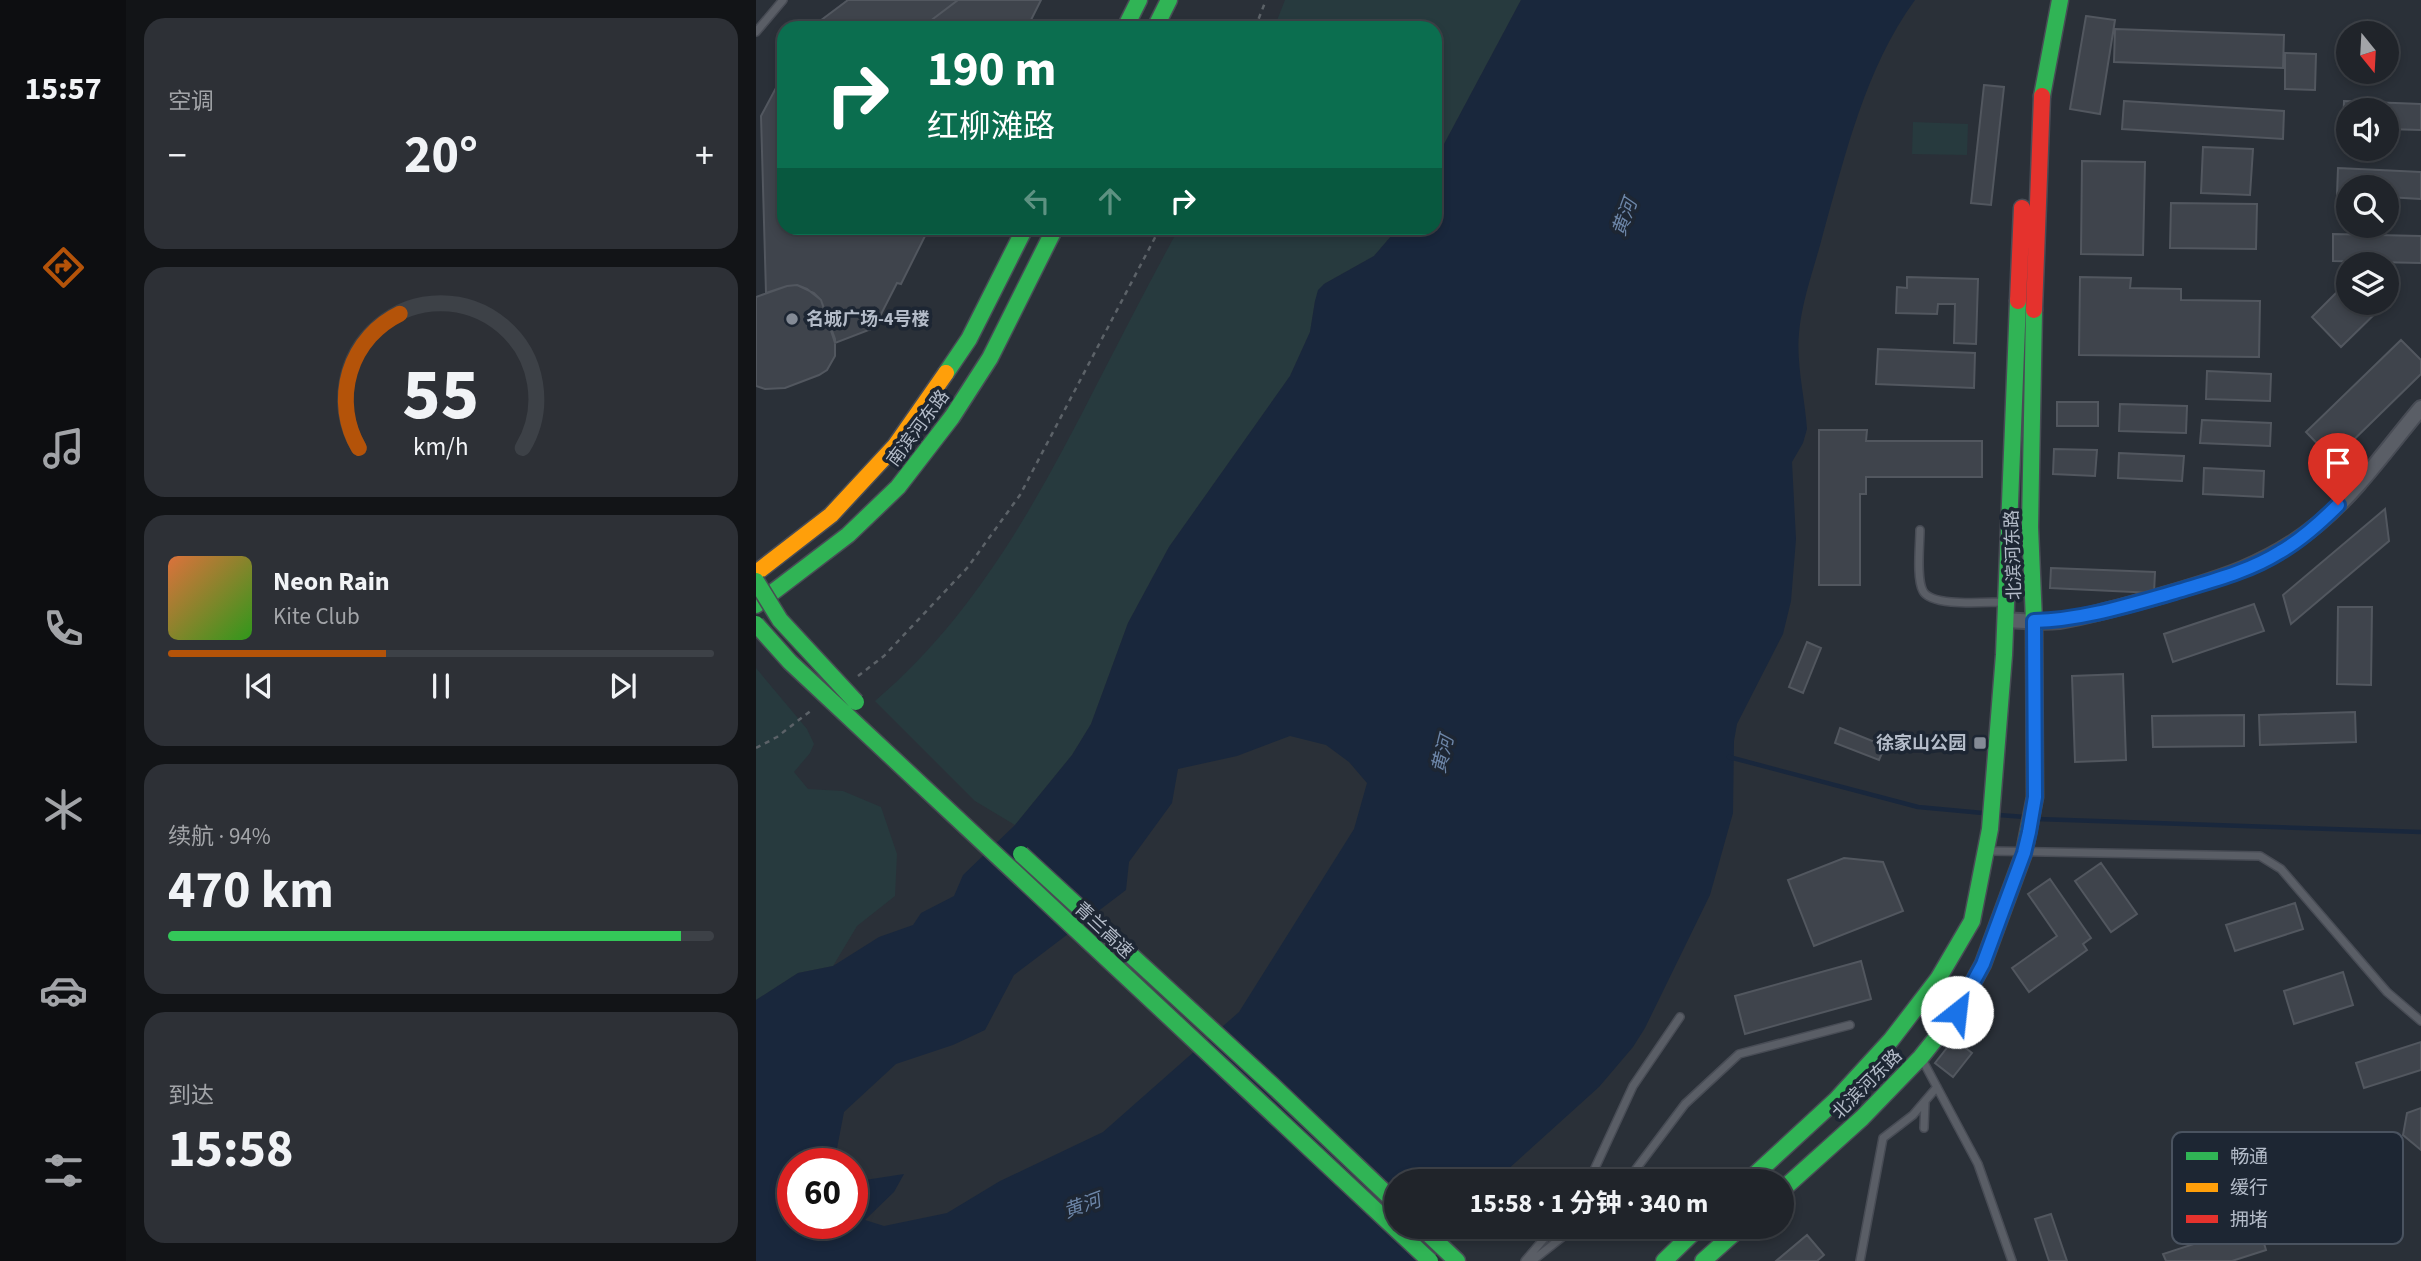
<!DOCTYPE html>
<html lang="zh">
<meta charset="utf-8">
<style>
:root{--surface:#20242a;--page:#2d3036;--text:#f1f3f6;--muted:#a2a4a8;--line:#3d4147;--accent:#b45309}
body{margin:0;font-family:"Source Sans 3","Noto Sans SC",sans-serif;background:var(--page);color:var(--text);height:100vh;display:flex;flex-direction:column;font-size:26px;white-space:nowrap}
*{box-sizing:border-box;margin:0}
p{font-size:23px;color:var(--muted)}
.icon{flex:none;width:38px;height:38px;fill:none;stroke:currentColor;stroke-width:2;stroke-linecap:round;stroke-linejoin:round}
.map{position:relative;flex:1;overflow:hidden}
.details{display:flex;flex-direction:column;gap:18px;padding:18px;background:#121417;width:630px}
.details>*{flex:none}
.hud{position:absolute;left:21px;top:21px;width:665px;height:214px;border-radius:21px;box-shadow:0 4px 10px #0003,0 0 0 2px var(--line);background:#0b6e4f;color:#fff;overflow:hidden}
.needle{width:46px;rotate:162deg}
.fabs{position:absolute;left:1580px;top:21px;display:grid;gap:14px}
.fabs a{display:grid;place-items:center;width:63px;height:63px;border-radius:50%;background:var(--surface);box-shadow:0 4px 10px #0003,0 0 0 2px var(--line);font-size:35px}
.speed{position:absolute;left:21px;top:1148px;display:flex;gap:14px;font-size:35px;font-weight:700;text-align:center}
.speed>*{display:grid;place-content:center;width:91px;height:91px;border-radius:50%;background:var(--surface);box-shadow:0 4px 10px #0003,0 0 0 2px var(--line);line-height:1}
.speed .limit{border:10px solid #d22;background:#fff;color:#111}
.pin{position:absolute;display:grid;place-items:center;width:60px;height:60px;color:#fff;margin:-72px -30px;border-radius:50% 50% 50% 0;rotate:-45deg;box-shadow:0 0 7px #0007}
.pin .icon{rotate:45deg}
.me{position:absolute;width:77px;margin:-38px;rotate:29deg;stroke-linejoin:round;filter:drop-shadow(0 0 5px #0008)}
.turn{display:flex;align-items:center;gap:24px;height:147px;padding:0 35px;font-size:32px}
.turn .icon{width:91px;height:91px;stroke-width:2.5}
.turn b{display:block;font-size:49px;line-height:60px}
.lanes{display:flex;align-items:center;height:66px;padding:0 35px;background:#0003;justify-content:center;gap:35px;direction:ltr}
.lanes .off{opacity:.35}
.big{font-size:52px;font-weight:700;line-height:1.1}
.details .tile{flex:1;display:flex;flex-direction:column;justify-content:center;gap:10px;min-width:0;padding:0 24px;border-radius:21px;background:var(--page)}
.details .dial{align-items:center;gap:0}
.dial svg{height:182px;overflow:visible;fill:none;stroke:var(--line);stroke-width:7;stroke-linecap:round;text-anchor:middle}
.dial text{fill:var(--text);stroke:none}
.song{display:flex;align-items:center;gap:21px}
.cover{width:84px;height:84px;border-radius:10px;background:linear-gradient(135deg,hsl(20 70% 55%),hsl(110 70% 35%))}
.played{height:7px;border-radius:4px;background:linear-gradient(90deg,var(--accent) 40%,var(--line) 40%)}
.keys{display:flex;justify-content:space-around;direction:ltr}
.heat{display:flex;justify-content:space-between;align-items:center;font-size:38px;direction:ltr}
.charge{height:10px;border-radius:5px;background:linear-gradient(90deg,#34c759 94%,var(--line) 0)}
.trip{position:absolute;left:628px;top:1169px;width:410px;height:70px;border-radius:35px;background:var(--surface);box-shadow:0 4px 10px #0003,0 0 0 2px var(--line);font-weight:700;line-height:70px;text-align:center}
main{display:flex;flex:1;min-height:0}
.dock{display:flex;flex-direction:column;width:126px;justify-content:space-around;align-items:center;background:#0d0e11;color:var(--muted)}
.dock .icon{width:49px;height:49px}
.dock .active{color:var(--accent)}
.dock b{font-size:32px;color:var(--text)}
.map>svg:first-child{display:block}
.green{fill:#273a3e}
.water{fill:#19273c;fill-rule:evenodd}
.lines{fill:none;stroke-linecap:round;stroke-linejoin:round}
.stream{stroke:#19273c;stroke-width:4.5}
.building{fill:#3f444c;stroke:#52575f;stroke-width:2}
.lane-casing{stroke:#484c55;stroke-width:10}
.street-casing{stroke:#484c55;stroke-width:18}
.fast-casing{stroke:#484c55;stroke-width:19}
.slow-casing{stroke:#484c55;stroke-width:19}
.jam-casing{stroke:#484c55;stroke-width:19}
.path{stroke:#5c6268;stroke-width:2.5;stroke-dasharray:5 5;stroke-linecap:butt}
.lane{stroke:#5a5e66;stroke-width:7}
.street{stroke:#5a5e66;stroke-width:14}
.fast{stroke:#30b455;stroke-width:16}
.slow{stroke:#ff9f0a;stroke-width:16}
.jam{stroke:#e5322d;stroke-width:16}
.fast-bridge-casing{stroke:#474c53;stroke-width:19;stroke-linecap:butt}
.fast-bridge{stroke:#30b455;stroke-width:16}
.route-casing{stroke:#114b97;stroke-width:18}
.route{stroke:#1a73e8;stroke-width:12}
.poi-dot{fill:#848b96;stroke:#1d2633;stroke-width:2.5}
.labels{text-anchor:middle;stroke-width:7;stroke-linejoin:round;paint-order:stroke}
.poi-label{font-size:18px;font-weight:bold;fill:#b4bcc9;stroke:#1d2633;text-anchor:start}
.street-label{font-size:18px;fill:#b4bcc9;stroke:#1d2633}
.water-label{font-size:19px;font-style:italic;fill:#6d86a8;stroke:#1d2633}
.key{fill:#1d2633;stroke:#4a5360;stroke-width:2}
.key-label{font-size:19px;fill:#b4bcc9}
</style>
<main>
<nav class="dock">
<b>15:57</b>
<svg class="icon active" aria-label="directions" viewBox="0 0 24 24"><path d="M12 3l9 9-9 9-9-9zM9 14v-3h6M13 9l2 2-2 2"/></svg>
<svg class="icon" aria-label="music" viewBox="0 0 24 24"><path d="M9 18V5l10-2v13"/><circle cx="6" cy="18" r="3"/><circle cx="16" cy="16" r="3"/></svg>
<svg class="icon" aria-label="phone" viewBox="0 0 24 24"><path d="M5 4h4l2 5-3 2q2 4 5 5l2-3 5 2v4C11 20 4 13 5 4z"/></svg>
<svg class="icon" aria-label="climate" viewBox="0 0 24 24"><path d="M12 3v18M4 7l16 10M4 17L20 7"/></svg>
<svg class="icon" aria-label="car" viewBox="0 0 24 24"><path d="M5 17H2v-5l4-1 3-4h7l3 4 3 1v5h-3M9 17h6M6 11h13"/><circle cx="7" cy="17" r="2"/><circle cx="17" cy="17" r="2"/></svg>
<svg class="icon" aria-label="filters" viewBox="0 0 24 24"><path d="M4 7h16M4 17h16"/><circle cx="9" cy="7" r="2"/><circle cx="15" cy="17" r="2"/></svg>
</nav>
<section class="details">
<div class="tile"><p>空调</p>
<div class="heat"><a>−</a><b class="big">20°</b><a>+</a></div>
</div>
<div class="tile dial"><svg viewBox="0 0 100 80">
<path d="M14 69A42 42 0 1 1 86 69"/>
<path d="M14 69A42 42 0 0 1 32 10" stroke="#b45309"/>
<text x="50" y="56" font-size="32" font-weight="700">55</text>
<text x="50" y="72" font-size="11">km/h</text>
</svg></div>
<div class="tile">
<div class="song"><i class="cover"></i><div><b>Neon Rain</b><p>Kite Club</p></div></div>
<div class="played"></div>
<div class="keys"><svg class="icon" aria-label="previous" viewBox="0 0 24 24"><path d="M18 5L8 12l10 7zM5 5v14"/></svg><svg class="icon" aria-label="pause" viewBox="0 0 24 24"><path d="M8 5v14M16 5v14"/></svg><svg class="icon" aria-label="next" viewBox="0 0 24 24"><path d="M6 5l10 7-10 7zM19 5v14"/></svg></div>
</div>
<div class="tile"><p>续航 · 94%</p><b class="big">470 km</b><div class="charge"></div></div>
<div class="tile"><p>到达</p><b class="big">15:58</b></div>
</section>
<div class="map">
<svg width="1665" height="1261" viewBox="0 0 1665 1261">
<rect width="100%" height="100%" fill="#2a3038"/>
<path class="green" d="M529,0H765L679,161V28H518Z
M1157,122L1212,124L1211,155L1156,154Z
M423,228H642L618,256L568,284L559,301L554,332L534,376L413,547L372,623L335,724L316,755L259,825L219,801L119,701C220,615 282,500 341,384C368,332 395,279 423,228Z
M0,668L51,729L58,744L54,753L38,772L52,789L87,791L125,807L141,854L139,896L101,926L77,966L42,973L0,1000Z"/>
<path class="water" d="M765,0H1159C1109,69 1090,153 1067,234C1059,266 1046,299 1043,333C1040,364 1049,398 1051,429L1047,443L1036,462L1040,539L1035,601L1027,634L981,724L978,741L977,813L954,895L889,1028L877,1047L843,1087L739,1181H640V1227H693L663,1261H0V1000L42,973L77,966L123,937L157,925L165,913L198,896L207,875L259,825L316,755L335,724L372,623L413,547L534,376L554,332L559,301L562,290L568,284L618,256L642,228H679V161ZM534,736L570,745L593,762L611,783L598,829L483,1012L347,1132L244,1181L191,1213L128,1226L109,1220L138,1192L148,1174L96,1182V1223H37V1164H78L88,1112L140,1064L197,1045L229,1030L258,975L370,890L373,862L416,803L422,769L481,756Z"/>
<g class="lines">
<path class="stream" d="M973,757L1162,807L1227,813
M1243,815L1269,817
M1281,819L1665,832"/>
</g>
<path class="building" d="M92,0H202L165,28H69L64,21Z
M202,0H285L271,28H165Z
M1330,16L1359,20L1344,114L1314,109Z
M1359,29L1528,35L1527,68L1358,62Z
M1529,53L1560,54L1559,90L1529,89Z
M28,73V228H173L145,284L141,283L118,328L79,343L65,300L58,293L41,285L31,286L10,293L5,116Z
M1228,85L1248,87L1235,205L1215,203Z
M1368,101L1528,111L1527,139L1366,129Z
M1588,101L1665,104V130L1631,129V110H1592V128L1587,127Z
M1447,147L1497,149L1494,195L1445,193Z
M1326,161L1389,162L1387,255L1325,254Z
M1582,168L1665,172V199L1631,197V187H1592V195H1581Z
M1415,203L1501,204L1500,249L1414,248Z
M1577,234L1665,236V263L1577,261Z
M1151,277L1222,279L1220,344L1198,343L1199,304H1182L1181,314L1140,313L1141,287L1151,288Z
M1324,277L1375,278L1374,288L1425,289V300L1504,301L1503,357L1323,355Z
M1592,281V303H1630L1585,347L1556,317Z
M41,285L51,289L65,300L79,339V356L71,370L63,375L29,388L9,389L0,386V297L31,286Z
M1645,340L1665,360V374L1577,460L1550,432Z
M1122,349L1219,353L1218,388L1120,384Z
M1451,371L1515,374L1514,401L1450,399Z
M1301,402H1342V426H1301Z
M1364,404L1431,406L1430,433L1363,431Z
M1446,420L1515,423L1514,446L1444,443Z
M1063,430H1111L1110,441H1226V477H1110V494H1104V585H1063Z
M1298,449L1341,450L1339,476L1297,474Z
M1363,453L1428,456L1426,481L1362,478Z
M1448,468L1508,471L1507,497L1447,494Z
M1629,509L1633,541L1535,624L1527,595Z
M1295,568L1399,572L1398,593L1294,588Z
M1498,604L1508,631L1417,662L1408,634Z
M1582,607H1616L1615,685L1581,684Z
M1051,642L1065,648L1047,693L1033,687Z
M1367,674L1370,760L1319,762L1316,676Z
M1599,712L1600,742L1504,745L1503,715Z
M1488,715V746L1397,747L1396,716Z
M1084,728L1129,746L1123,760L1079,743Z
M1088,858L1127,862L1147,911L1058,946L1032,880Z
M1345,863L1381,914L1355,932L1319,881Z
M1294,879L1335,938L1327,944L1331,950L1273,992L1256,968L1301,936L1272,894Z
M1539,903L1547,929L1479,951L1470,925Z
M1105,961L1115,999L989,1034L979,996Z
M1587,972L1597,1005L1538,1024L1528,991Z
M1198,1039L1216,1053L1197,1077L1179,1063Z
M1665,1042V1070L1608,1088L1600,1063Z
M1665,1108V1150L1647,1135L1651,1113Z
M1295,1214L1311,1261H1293L1279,1219Z
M1502,1223L1510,1250L1476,1261H1410L1407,1254Z
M1051,1235L1068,1255L1061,1261H1020Z"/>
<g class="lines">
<g class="lane-casing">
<path id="lane" d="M0,32L27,0
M1164,530C1164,545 1160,578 1167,591C1175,607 1229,602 1247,602
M1232,851L1504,856L1525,869L1631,992L1665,1021
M1167,1061L1222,1164L1256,1261
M1168,1128L1169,1102
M833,1181L877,1086L924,1017
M871,1181L929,1104L983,1054L1094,1025
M769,1261L798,1227
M776,1261L819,1227
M1104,1261L1127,1138L1157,1115L1181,1087"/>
</g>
<g class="street-casing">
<path id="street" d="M1250,620C1267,621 1286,623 1303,621C1335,616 1367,606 1397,598C1459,580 1511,566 1562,524C1601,492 1632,447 1665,408"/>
</g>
<g class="fast-casing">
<path id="fast" d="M369,28L383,0
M399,28L413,0
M1286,96L1304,0
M190,373L213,339L269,228
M0,605L92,535L142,487L196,417L234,358L299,228
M992,1181L1080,1100L1135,1040L1182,979L1216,921L1234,829L1248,655L1262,301
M1026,1190L1106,1118L1165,1057L1201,1012L1227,964L1268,853L1279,797L1278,621L1274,527L1278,310
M665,1227L701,1261
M908,1261L943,1227
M947,1261L985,1227"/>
</g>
<g class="slow-casing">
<path id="slow" d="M0,573L75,515L139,446L190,373"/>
</g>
<g class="jam-casing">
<path id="jam" d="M1262,301L1266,208
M1278,310L1286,96"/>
</g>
<path class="path" d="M499,28L510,0
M102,676L128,656L212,567L264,495L404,228
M0,748L21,737L57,709"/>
<use href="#lane" class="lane"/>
<use href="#street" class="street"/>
<use href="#fast" class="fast"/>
<use href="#slow" class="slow"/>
<use href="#jam" class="jam"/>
<g class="fast-bridge-casing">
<path id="fast-bridge" d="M0,581L24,620L100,702
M0,624L34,662L674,1261
M265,854L515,1084L640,1203"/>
</g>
<use href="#fast-bridge" class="fast-bridge"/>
</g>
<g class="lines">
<g class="route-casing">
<path id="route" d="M1201,1012L1227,964L1268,853L1273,832L1279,797L1278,621C1326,620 1373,605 1419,592C1455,581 1492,572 1524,552C1545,540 1565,522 1582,505"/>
</g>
<use href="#route" class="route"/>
</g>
<g class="poi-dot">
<circle cx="36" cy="319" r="7"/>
<rect x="1217" y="736" width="14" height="14" rx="3.5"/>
</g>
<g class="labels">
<g class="poi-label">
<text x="50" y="325">名城广场-4号楼</text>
<text x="1210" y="749" text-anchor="end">徐家山公园</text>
</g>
<g class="street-label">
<text transform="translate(162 428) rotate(-53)" y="6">南滨河东路</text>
<text transform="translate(1257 555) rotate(-92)" y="6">北滨河东路</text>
<text transform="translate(348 930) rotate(43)" y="6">青兰高速</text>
<text transform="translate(1111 1084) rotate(-45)" y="6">北滨河东路</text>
</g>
<g class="water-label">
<text transform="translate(868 217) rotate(-70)" y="7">黄河</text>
<text transform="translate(686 754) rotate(-76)" y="7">黄河</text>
<text transform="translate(326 1205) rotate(-20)" y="7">黄河</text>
</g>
</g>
<rect x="1416" y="1132" width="231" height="112" rx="10" class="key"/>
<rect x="1430" y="1152" width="32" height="8" fill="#30b455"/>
<rect x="1430" y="1183" width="32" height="9" fill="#ff9f0a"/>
<rect x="1430" y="1215" width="32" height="8" fill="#e5322d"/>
<g class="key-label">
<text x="1474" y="1163">畅通</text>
<text x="1474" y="1194">缓行</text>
<text x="1474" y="1226">拥堵</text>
</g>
</svg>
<div class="fabs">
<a><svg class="needle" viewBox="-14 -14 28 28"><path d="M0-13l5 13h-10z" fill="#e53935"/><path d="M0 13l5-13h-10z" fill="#a2a4a8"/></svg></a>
<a><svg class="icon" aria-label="sound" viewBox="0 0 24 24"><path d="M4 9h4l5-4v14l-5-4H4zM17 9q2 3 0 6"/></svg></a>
<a><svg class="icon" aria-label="search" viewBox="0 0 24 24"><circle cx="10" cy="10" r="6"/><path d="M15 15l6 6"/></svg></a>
<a><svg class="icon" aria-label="layers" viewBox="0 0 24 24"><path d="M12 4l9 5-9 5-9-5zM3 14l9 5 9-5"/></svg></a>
</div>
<div class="speed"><div class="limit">60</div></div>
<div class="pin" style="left:1582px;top:505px;background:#d93025"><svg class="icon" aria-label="arrive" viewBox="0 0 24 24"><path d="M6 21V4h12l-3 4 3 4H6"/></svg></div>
<svg class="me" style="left:1201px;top:1012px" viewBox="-20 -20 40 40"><circle r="19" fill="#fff"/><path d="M0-13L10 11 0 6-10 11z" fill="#1a73e8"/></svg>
<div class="trip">15:58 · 1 分钟 · 340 m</div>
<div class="hud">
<div class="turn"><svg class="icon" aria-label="right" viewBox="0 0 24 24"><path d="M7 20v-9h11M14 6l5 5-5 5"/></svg><div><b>190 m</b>红柳滩路</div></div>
<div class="lanes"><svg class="icon off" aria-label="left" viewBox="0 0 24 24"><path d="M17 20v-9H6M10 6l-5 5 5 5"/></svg><svg class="icon off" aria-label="ahead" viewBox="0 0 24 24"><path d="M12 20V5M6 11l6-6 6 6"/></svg><svg class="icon" aria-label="right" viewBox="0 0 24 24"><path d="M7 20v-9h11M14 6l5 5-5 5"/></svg></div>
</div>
</div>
</main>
